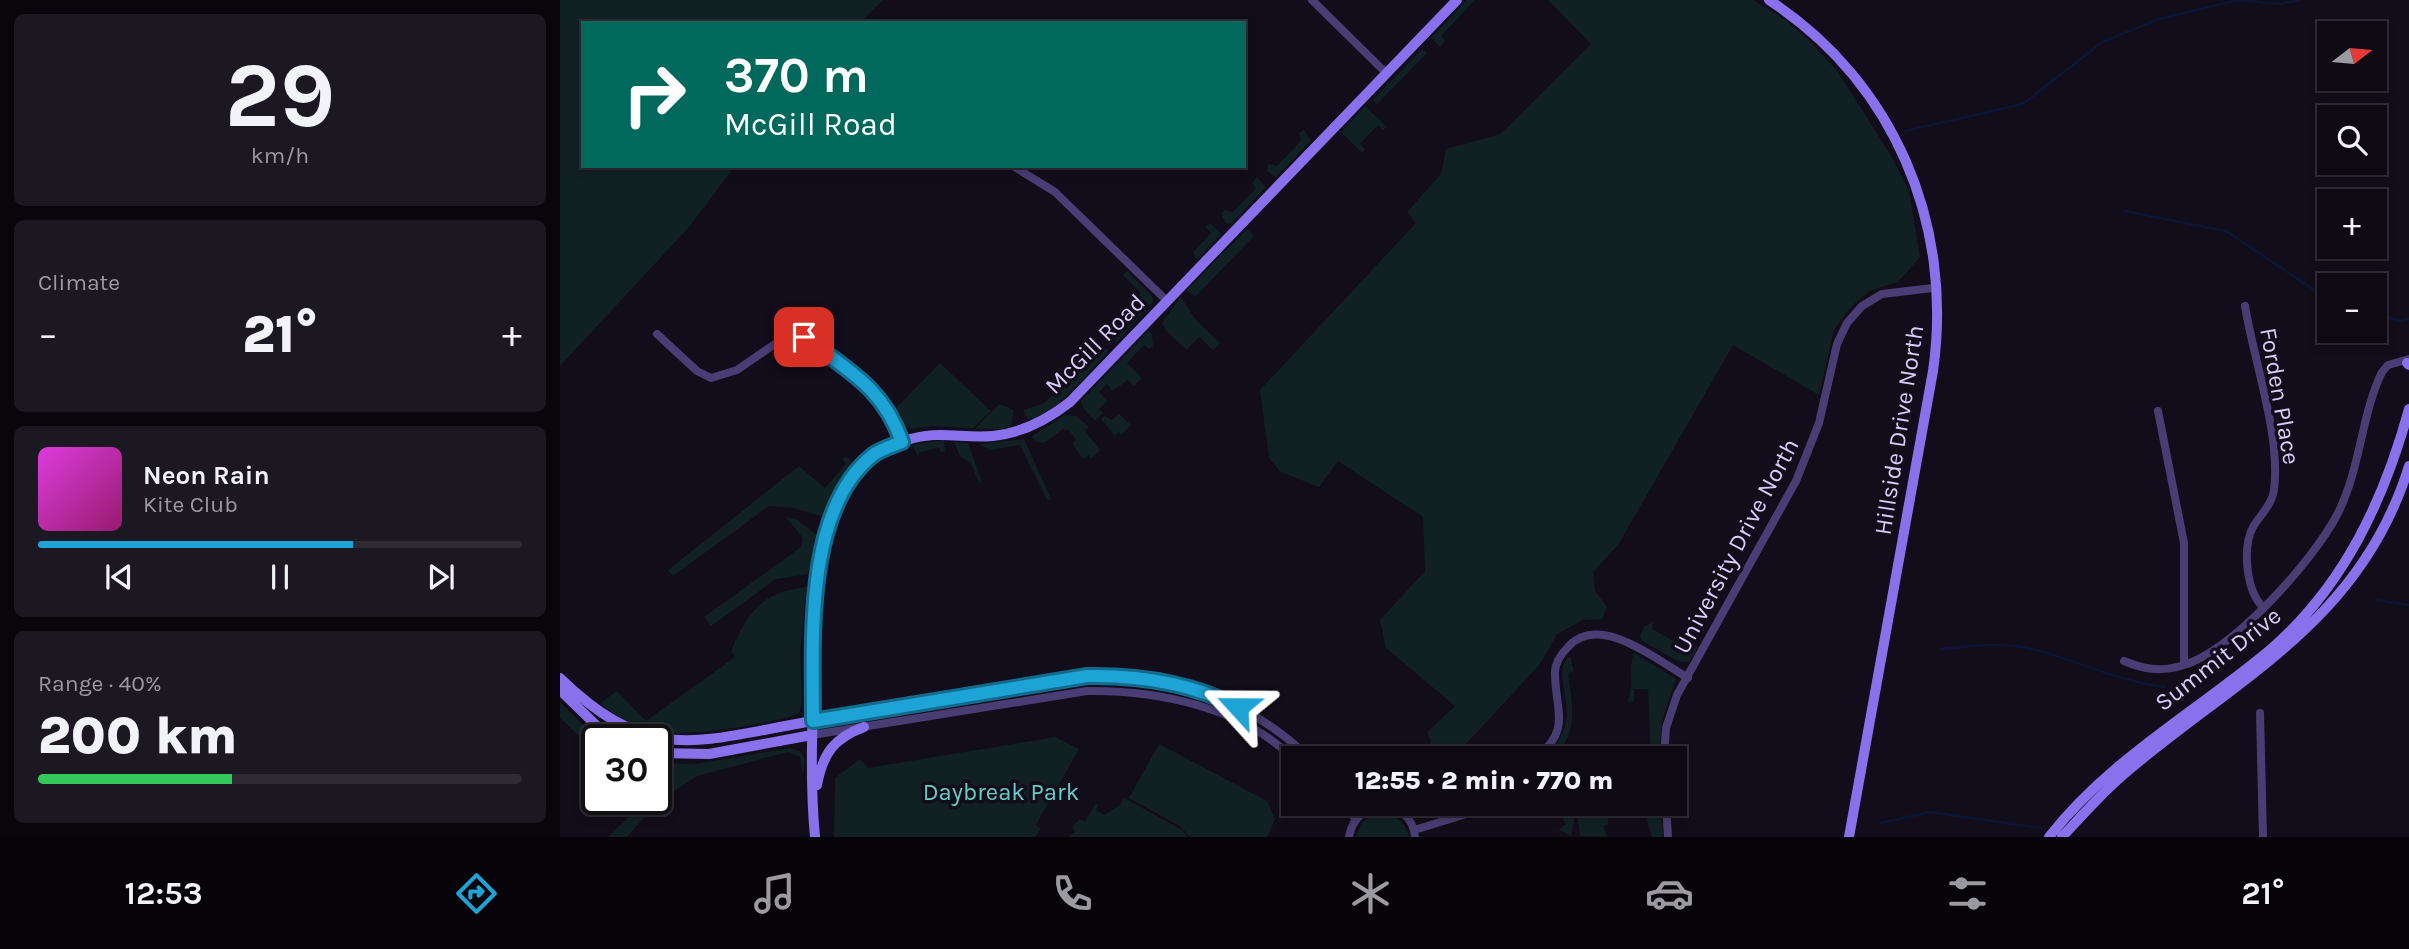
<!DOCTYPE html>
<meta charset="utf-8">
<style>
:root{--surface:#0e0a14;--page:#1c1822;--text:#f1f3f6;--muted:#9b9aa0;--line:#2e2b34;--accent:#1da3d5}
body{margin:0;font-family:Karla,sans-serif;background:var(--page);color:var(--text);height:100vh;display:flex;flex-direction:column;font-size:26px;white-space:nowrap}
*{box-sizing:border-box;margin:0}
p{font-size:23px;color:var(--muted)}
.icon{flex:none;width:38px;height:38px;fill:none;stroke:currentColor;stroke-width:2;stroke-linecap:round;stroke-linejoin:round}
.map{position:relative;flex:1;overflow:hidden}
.sheet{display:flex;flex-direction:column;gap:14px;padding:14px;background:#08060b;width:560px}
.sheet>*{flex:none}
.guide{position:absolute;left:21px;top:21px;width:665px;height:147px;border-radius:0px;box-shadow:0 4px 10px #0003,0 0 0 2px var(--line);background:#00695c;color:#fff;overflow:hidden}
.needle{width:46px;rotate:74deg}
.buttons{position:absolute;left:1757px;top:21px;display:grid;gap:14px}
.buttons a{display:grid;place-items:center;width:70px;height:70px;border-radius:0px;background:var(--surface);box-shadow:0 4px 10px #0003,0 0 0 2px var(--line);font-size:35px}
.speed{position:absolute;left:21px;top:724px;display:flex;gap:14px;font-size:35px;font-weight:700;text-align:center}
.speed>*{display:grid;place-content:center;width:91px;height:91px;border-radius:50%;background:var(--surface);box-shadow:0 4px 10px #0003,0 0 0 2px var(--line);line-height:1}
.speed .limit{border:4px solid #111;border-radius:10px;background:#fff;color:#111}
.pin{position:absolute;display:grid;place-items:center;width:60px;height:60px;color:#fff;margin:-30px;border-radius:14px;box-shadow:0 4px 10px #0006}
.me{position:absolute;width:77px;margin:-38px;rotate:294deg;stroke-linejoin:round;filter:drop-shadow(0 0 5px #0008)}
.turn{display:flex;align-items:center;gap:24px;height:147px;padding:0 28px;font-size:32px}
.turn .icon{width:91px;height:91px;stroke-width:2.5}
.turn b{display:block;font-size:49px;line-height:60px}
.big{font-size:52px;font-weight:800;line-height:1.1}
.sheet .tile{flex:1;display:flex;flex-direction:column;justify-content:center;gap:10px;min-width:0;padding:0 24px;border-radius:10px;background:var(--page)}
.sheet .dial{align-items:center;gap:0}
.dial b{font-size:91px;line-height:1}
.song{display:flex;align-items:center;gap:21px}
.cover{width:84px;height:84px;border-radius:10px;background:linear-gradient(135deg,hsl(300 70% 55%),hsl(320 70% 35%))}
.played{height:7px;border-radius:4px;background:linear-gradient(90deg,var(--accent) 65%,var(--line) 65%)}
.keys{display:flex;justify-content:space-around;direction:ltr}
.heat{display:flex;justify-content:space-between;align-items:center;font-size:38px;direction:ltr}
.charge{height:10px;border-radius:5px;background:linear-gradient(90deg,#34c759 40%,var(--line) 0)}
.trip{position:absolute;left:721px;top:746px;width:406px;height:70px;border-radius:0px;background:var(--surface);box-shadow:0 4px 10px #0003,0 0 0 2px var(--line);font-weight:800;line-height:70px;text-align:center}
.tabs{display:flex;height:112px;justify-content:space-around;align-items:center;background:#060408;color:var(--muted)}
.tabs .icon{width:49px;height:49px}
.tabs .selected{color:var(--accent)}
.tabs b{font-size:32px;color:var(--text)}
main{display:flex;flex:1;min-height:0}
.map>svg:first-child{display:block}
.green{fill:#112123}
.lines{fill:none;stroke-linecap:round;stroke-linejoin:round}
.stream{stroke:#0e1533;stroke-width:2.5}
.street{stroke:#493e73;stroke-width:8}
.secondary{stroke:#8971ec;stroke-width:10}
.route-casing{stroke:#136a8a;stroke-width:18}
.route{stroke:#1da3d5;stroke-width:12}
.labels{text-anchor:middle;stroke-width:7;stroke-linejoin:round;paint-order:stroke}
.street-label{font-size:24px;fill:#dacdf8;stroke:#120d1a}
.park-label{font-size:24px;fill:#64cec5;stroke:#120d1a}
</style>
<main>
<section class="sheet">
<div class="tile dial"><b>29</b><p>km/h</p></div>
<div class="tile"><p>Climate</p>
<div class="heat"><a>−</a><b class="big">21°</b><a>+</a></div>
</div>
<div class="tile">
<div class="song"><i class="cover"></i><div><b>Neon Rain</b><p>Kite Club</p></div></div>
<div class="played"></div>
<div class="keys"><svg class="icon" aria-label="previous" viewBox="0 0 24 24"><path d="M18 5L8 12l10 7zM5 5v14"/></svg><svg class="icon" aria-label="pause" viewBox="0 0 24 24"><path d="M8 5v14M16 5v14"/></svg><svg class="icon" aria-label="next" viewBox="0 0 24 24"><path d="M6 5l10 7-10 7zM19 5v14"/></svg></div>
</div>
<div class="tile"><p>Range · 40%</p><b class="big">200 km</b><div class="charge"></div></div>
</section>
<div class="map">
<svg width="1849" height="837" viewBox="0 0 1849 837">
<rect width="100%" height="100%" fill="#120d1a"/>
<path class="green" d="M0,0H323L299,23H23V166H175L129,227L0,366Z
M907,0H915L881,36L885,41L880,47L871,38Z
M988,0H1193L1223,18L1249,40L1277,71L1330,154L1349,191L1360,257L1338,282L1309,291L1291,307L1274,330L1259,395L1173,345L1058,545L1033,572L1035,591L1047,607L1042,619L1023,620L997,634L980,664L893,758H858L871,742L867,732L895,706L826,648L820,620L865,571L863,517L778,461L759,487L721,472L709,458L700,390L856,223L847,212L881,174L886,149L941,134L1031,44Z
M862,49L867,53L817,104L813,100Z
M805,106L827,127L823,130L818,125L800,144L805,149L802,153L781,132Z
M744,130L751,141L716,177L707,171L708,164L717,166L741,141L739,133Z
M697,177L706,187L671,224L666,223L661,214L665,210L673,212L696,188L692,183Z
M650,223L661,234L637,260L633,252L651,233L646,227Z
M687,229L694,236L635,297L627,290Z
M567,271L592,296L593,302L557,342L553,338L577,314L576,298L581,293L563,275Z
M621,297L635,319L660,343L653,350L639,337L627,350L606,331L602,323Z
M589,331L592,335L593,346L589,349L584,345L567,363L582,378L574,386L568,380L552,391L547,384L539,392L547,401L539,409L543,413L535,421L524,409L521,401Z
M544,347L549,351C533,367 489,423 467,418L463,410L483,404Z
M380,363L431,411L413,428L372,426L351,429L345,426L336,408Z
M439,404L454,410L451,425L444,429H415Z
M559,414L571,425L561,435L559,432L555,436L541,419L545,416L552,420Z
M505,415L516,416L529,427L525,431L540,450L531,459L529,455L523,459L512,443L516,440L509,430L503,429L484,443L476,442L472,436Z
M464,439L491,499L487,500L460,445L430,450L419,444Z
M384,440L385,450L381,453L379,447L359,453V458L352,445Z
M394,442L408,443L422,482L419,483L411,463L400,456Z
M287,456L294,464L284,475L266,513L260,516L235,508L209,506L113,576L108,570L239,466L265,488L286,464L282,459Z
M226,517L236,519L258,536L248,574L216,579L151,626L144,617L241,547L243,538Z
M247,587L240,652L242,702L239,713C216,724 118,738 92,732C72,727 56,716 40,703L57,691L86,721L175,657L171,651C189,611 201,592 247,587Z
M1093,622L1092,629L1126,648L1130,642L1138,647L1129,662H1120L1082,641L1080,635L1085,626Z
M1074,653L1116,679L1102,720L1099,758H1091L1088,689H1074V701L1067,702C1076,684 1067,671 1074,653Z
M1010,656L1014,671L1008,673C1012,704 1020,735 992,757L984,758C996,747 1006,732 1007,715C1008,698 994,667 1010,656Z
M0,702L23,725L46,740H37V753L0,718Z
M495,737L519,749L476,825L481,829L475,837H274L275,778L300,759L308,768Z
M599,744L707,801L715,819L707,837H630L620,826L569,798Z
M230,748L241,752L245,760L243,775L240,757L228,752L137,776L99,801L67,837H48L73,813L81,800H96L98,763L135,764Z
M564,798L622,830L627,837H507L515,832L512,827L520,819L525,822L536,803L538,805L536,810L544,815L560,805Z
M993,803H1017L1011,836L999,830L1006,824Z
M1023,803H1059L1049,812L1048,824L1043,826L1047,837L1020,836L1017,815Z
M1081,803H1101L1103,837H1092Z
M817,813C834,812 845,820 849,837H796L802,822Z"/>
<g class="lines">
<path class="stream" d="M1345,131L1463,104L1542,42L1599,19L1678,0L1721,4L1739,0
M1565,211L1666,231L1769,300
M1815,313L1840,321L1849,319
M1816,600L1849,605
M1381,649C1410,646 1439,642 1468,648C1516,659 1554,681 1605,687
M1321,823L1370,812L1481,828"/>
<path class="street" d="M752,0L826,73
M453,166L495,192L607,301
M1685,306C1694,362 1721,435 1714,490C1712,505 1700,515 1693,527C1682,548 1686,592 1704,608
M97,334L137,371L151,378L177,370L228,335L244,337L313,388L333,418L342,441
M1598,411L1624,543V665
M1564,661C1583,669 1599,672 1621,666C1672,652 1752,562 1777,515C1801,468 1801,415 1822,372L1828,365L1849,359
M1700,713L1703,837
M253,721L527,676C609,674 690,699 749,758
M252,735L527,691C598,690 680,707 733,758
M976,758C1011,730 996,713 995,675C994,664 1000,655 1008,647C1039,612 1097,660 1128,678
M1104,758L1106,728L1117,695L1236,481L1259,423L1277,344L1287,323L1302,306L1322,294L1373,288
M780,803L796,819
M795,803L803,811
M1106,803L1108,837
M854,830L903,815L918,803
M789,837C795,797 851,796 855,837"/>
<path class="secondary" d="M1209,0C1334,82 1394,224 1373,371L1289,837
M1847,363L1849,365
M0,678C92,767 139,740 253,721
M0,690L39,728L60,740
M96,753L149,754L252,735
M257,785C263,753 274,738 304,727
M255,837C250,784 252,730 254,677C256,595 248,473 344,441C379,429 400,439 433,436C463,433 487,420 510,402L897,0
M1489,837C1550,759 1636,712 1711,649C1784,586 1824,500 1849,409
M1502,837C1524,813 1545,790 1570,769C1682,675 1802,619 1849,466"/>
</g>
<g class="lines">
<g class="route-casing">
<path id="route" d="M244,337C288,371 323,387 342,442C332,446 321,449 313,455C244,510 253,642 253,721L527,676C579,675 631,683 678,707"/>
</g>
<use href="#route" class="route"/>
</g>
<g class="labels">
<g class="street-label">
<text transform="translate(535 344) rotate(-45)" y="8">McGill Road</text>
<text transform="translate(1720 396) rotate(80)" y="8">Forden Place</text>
<text transform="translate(1339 430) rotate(-81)" y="8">Hillside Drive North</text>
<text transform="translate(1176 546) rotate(-62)" y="8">University Drive North</text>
<text transform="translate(1658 659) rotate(-38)" y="8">Summit Drive</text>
</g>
<g class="park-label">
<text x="441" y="800">Daybreak Park</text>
</g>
</g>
</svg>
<div class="buttons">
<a><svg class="needle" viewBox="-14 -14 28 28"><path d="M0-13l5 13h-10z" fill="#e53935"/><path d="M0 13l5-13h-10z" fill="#9b9aa0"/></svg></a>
<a><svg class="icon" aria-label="search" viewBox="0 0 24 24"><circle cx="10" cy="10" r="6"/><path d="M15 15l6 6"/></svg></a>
<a>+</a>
<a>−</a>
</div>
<div class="speed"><div class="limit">30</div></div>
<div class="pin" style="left:244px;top:337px;background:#d93025"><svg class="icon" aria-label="arrive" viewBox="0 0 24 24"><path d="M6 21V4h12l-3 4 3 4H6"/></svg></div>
<svg class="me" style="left:678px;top:707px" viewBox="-20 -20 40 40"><path d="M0-17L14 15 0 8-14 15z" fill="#1da3d5" stroke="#fff" stroke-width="4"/></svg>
<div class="trip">12:55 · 2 min · 770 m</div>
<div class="guide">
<div class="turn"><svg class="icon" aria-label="right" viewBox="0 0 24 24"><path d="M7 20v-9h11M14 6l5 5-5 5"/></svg><div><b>370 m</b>McGill Road</div></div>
</div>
</div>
</main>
<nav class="tabs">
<b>12:53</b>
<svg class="icon selected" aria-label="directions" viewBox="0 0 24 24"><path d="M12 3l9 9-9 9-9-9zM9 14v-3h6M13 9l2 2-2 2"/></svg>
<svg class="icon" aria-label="music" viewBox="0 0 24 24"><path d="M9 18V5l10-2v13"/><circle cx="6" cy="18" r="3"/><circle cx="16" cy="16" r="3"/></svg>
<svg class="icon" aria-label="phone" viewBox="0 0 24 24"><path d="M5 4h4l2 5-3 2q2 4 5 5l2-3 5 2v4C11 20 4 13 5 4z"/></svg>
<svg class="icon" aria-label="climate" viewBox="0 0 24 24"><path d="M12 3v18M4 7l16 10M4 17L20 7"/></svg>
<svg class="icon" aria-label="car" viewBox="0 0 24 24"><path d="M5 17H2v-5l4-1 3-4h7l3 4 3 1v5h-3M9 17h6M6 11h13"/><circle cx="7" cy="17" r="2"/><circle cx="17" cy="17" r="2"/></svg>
<svg class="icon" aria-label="filters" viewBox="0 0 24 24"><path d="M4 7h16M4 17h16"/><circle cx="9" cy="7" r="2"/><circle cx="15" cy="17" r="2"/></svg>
<b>21°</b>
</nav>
